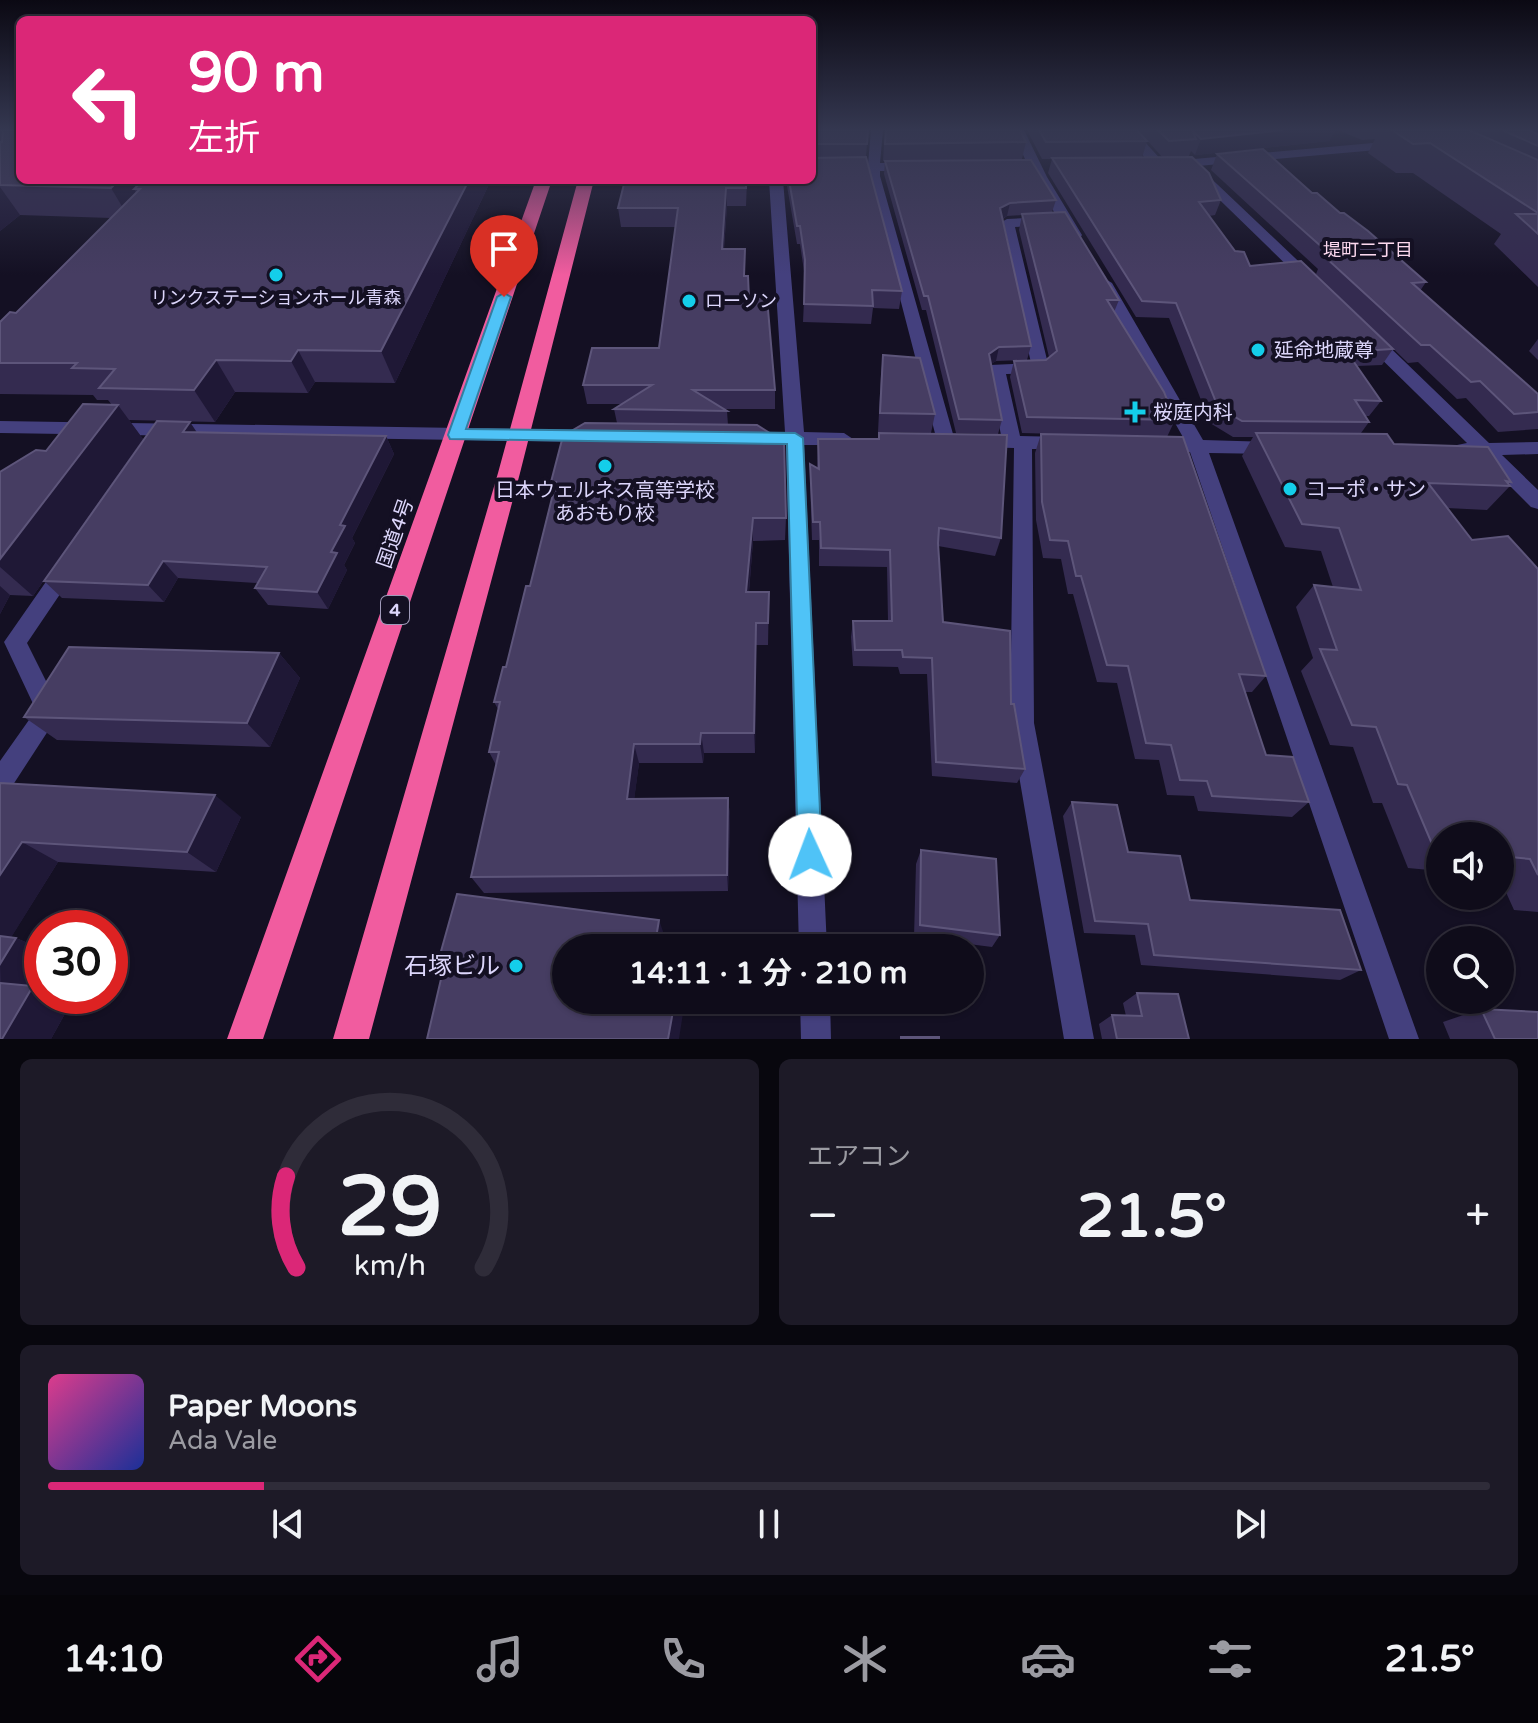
<!DOCTYPE html>
<html lang="ja">
<meta charset="utf-8">
<style>
:root{--surface:#0f0c1a;--page:#1d1a27;--text:#f1f3f6;--muted:#9b9ba2;--line:#2f2c39;--accent:#db2777}
body{margin:0;font-family:"Varela Round","Noto Sans JP",sans-serif;background:var(--page);color:var(--text);height:100vh;display:flex;flex-direction:column;font-size:30px;white-space:nowrap}
*{box-sizing:border-box;margin:0}
p{font-size:26px;color:var(--muted)}
.icon{flex:none;width:44px;height:44px;fill:none;stroke:currentColor;stroke-width:2;stroke-linecap:round;stroke-linejoin:round}
.map{position:relative;height:1039px;overflow:hidden}
.side{display:flex;flex-direction:column;gap:20px;padding:20px;background:#08070e;flex:1}
.side>*{flex:none}
.banner{position:absolute;left:16px;top:16px;width:800px;height:168px;border-radius:12px;box-shadow:0 2px 6px #0004,0 0 0 2px var(--line);background:#db2777;color:#fff;overflow:hidden}
.fabs{position:absolute;left:1426px;top:822px;display:grid;gap:16px}
.fabs a{display:grid;place-items:center;width:88px;height:88px;border-radius:50%;background:var(--surface);box-shadow:0 2px 6px #0004,0 0 0 2px var(--line);font-size:40px}
.speed{position:absolute;left:24px;top:910px;display:flex;gap:16px;font-size:40px;font-weight:700;text-align:center}
.speed>*{display:grid;place-content:center;width:104px;height:104px;border-radius:50%;background:var(--surface);box-shadow:0 2px 6px #0004,0 0 0 2px var(--line);line-height:1}
.speed .limit{border:12px solid #d22;background:#fff;color:#111}
.pin{position:absolute;display:grid;place-items:center;width:68px;height:68px;color:#fff;margin:-82px -34px;border-radius:50% 50% 50% 0;rotate:-45deg;box-shadow:0 0 8px #0007}
.pin .icon{rotate:45deg}
.me{position:absolute;width:88px;margin:-44px;rotate:358deg;stroke-linejoin:round;filter:drop-shadow(0 0 6px #0008)}
.turn{display:flex;align-items:center;gap:28px;height:168px;padding:0 40px;font-size:36px}
.turn .icon{width:104px;height:104px;stroke-width:2.5}
.turn b{display:block;font-size:56px;line-height:68px}
.big{font-size:60px;font-weight:700;line-height:1.1}
.side .card{flex:1;display:flex;flex-direction:column;justify-content:center;gap:12px;min-width:0;padding:0 28px;border-radius:12px;background:var(--page)}
.side .dial{align-items:center;gap:0}
.dial svg{height:208px;overflow:visible;fill:none;stroke:var(--line);stroke-width:7;stroke-linecap:round;text-anchor:middle}
.dial text{fill:var(--text);stroke:none}
.song{display:flex;align-items:center;gap:24px}
.cover{width:96px;height:96px;border-radius:12px;background:linear-gradient(135deg,hsl(330 70% 55%),hsl(230 70% 35%))}
.played{height:8px;border-radius:4px;background:linear-gradient(90deg,var(--accent) 15%,var(--line) 15%)}
.keys{display:flex;justify-content:space-around;direction:ltr}
.heat{display:flex;justify-content:space-between;align-items:center;font-size:44px;direction:ltr}
.side .tiles{flex:1;display:grid;gap:20px;grid-template-columns:1fr 1fr}
.card:last-child{grid-column:span 2}
.trip{position:absolute;left:552px;top:934px;width:432px;height:80px;border-radius:40px;background:var(--surface);box-shadow:0 2px 6px #0004,0 0 0 2px var(--line);font-weight:700;line-height:80px;text-align:center}
.tabs{display:flex;height:128px;justify-content:space-around;align-items:center;background:#06050a;color:var(--muted)}
.tabs .icon{width:56px;height:56px}
.tabs .current{color:var(--accent)}
.tabs b{font-size:36px;color:var(--text)}
.map>svg:first-child{display:block}
.lines{fill:none;stroke-linecap:round;stroke-linejoin:round}
.minor{fill:#44407e;fill-rule:evenodd}
.highway{fill:#f15c9f;fill-rule:evenodd}
.wall{fill:#342b50}
.shaded-wall{fill:#1f1836}
.building{fill:#463d62;stroke:#5d557a;stroke-width:2}
.route{fill:#4fc3f7;stroke:#337fa1;stroke-width:2}
.poi-dot{fill:#14ceea;stroke:#141023;stroke-width:3}
.labels{text-anchor:middle;stroke-width:8;stroke-linejoin:round;paint-order:stroke}
.far-neighbourhood-label{font-size:18px;fill:#fcd8ee;stroke:#141023}
.far-poi-label{font-size:18px;fill:#dcd6fb;stroke:#141023}
.shield{fill:#141023;stroke:#a09bba;stroke-width:2}
.shield-label{font-size:18px;font-weight:bold;fill:#dcd6fb}
.poi-label{font-size:20px;fill:#dcd6fb;stroke:#141023;text-anchor:start}
.street-label{font-size:20px;fill:#dcd6fb;stroke:#141023}
.near-poi-label{font-size:24px;fill:#dcd6fb;stroke:#141023;text-anchor:end}
</style>
<div class="map">
<svg width="1538" height="1039" viewBox="0 0 1538 1039">
<rect width="100%" height="100%" fill="#141023"/>
<g class="lines">
<path class="minor" d="M871,130H883L880,163H912L918,167L912,171H880V176L955,441L946,447L937,441L867,171L812,172V164H868Z
M1012,130H1024L1047,177L1082,235L1080,238H1070L1068,235L1033,177Z
M1122,130H1134L1164,163V169H1154Z
M1395,141L1399,142V148L1198,166L1314,276L1317,279L1309,284L1304,282L1192,173L1191,170L1194,167L1172,169L1166,165L1172,161Z
M769,180H783L804,432L844,433L853,439L844,445H804L827,948H799L786,445L752,444L743,438L752,432H785Z
M1048,217L1053,218V224L1015,227L1049,368L1041,373L1006,374L1020,436L1064,437L1073,443L1064,449H1032L1034,723L1094,1039H1064L1010,723L1014,448L980,447L971,441L980,435H1001L988,369L990,365L1031,363L1000,223L1007,219Z
M1104,278L1112,283L1203,440L1272,442L1281,448L1272,454L1209,453L1419,1039H1389L1190,452L1160,451L1151,445L1160,439H1184L1096,283Z
M1369,332L1375,333L1489,443L1538,442V454L1502,455L1538,490V509L1531,507L1480,456L1457,455L1455,450L1457,445L1467,443L1363,341L1361,337Z
M0,421L592,430L601,436L592,442L0,433Z
M66,561L73,563L77,569L27,643L61,711L9,791L0,794V761L36,710L4,642L59,563Z
M800,1000H830L831,1039H801Z"/>
<path class="highway" d="M536,180H552L263,1039H227Z
M578,180H594L520,473L369,1039H333L498,473Z"/>
</g>
<path class="wall" d="M0,130H20V180H491L395,383L315,382L308,393L235,392L215,422L129,420L143,439L33,596L10,595L0,614V472L46,451L112,405L108,400H97L93,395L0,394V322L16,313L111,218L20,215L0,231Z
M812,130H868L866,157L902,291L899,309L873,308L871,324L803,322L805,278L800,244H797L786,180H812Z
M885,130H1020L1026,142L1022,159L893,161L1056,200L1052,212L1119,300L1114,312L1175,420L1167,437L1022,433L1010,377L1014,361L1046,360L1049,357L1019,230L1022,215L1007,216L1003,219L1031,346L1027,360L996,361L991,364L1002,420L998,434L956,433L926,310H922L884,174L885,161H883Z
M1027,130H1137L1147,141L1142,158H1163L1138,130H1335L1329,141L1195,155L1191,151L1189,156L1168,157L1221,200L1215,215L1209,216L1235,251L1250,266L1393,349L1382,365L1357,366L1381,401L1369,416H1365L1369,422L1361,433L1511,482L1509,485L1510,486L1487,510L1447,508L1472,540L1538,569V912L1514,910L1500,879V836H1440V871L1408,868L1382,803H1373L1353,747L1330,745L1301,671L1313,658L1296,607L1314,585L1333,587L1321,551L1285,547L1242,456L1253,437H1233L1210,423L1169,318L1136,317L1048,173L1052,159H1042Z
M1338,130H1529L1538,134V287L1494,244L1501,234L1413,173H1396L1368,153L1375,139L1362,140Z
M1217,154L1312,193L1340,213L1426,282L1420,291L1538,394V429L1498,432L1466,398L1457,399L1418,362L1408,363L1316,274L1318,269L1211,170Z
M747,180L746,206H727L724,249L745,276L749,298L775,390V409H725L727,411L728,425L786,518L785,540L753,541L749,592H769L768,645H756L755,753H704L703,763H639L634,799L728,798L730,816L728,891L484,893L471,877L496,765L489,752L498,709L494,702L506,667L530,586L554,490L551,482L617,423L614,409L621,404H587L583,385L659,348L676,227H621L618,208Z
M1538,339V360L1529,351Z
M883,355L935,414L931,433L878,432L881,374Z
M197,432L386,436L394,454L352,538L355,543L344,565L347,570L328,609L268,605L255,588L258,583L178,578L164,602L62,598L44,581Z
M1041,434L1266,676L1252,692H1245L1266,755L1309,802L1292,817L1198,811L1194,796L1167,795L1159,760L1135,759L1117,683L1097,682L1073,594H1068L1061,559L1043,558L1036,520L1035,453Z
M818,439L1001,538L995,556L938,546L943,622L1011,704L1025,769L1017,783L932,776L927,674H900L898,667L853,666L851,637L853,621H888L887,567L819,566V540H812L810,481V464L817,468Z
M279,653L300,678L270,747L57,740L24,717Z
M0,783L241,817L216,872L58,862L11,937L16,938L42,949V976L36,987L42,996H60L72,1001L51,1039H0Z
M1072,802L1128,852L1190,900L1361,970L1340,980L1141,965L1135,935L1084,933L1063,816Z
M921,850L1000,935L992,947L914,937L916,864Z
M1137,993L1189,1039H1102L1099,1024L1112,1015L1126,1016L1123,1003Z
M1481,1009L1538,1039H1450L1443,1022Z"/>
<path class="shaded-wall" d="M1283,130H1335L1329,141L1195,155L1201,139Z
M119,180H166L134,189L143,204L129,218L111,188Z
M469,180H491L395,383L381,351Z
M0,187L20,215L0,231Z
M726,188L727,206L722,268V249Z
M1010,203L1007,216L997,222L1000,208Z
M999,347L996,361L985,368L989,354Z
M298,350L315,382L308,393L291,361Z
M216,360L235,392L215,422L194,390Z
M118,405L143,439L33,596L0,567V559Z
M190,422L202,440L183,432Z
M386,436L394,454L352,538L355,543L344,565L347,570L328,609L317,592L340,525Z
M753,518V541L747,614L746,592Z
M163,561L178,578L164,602L148,585Z
M0,586L10,595L0,614Z
M756,623V645L755,753L754,733Z
M279,653L300,678L270,747L247,723Z
M701,733L704,753L703,763L700,744Z
M634,744L639,763L632,817L627,799Z
M215,795L241,817L216,872L187,852Z
M728,798L730,816L728,891L727,875Z
M22,842L58,862L4,949L0,948V875Z
M659,920L667,943L666,948L655,944Z
M16,938L42,949V976L36,987L42,989V996H60L72,1001L51,1039H2L0,964Z
M675,1000H685L679,1039H668Z"/>
<path class="building" d="M0,130H20V180H119L111,188L0,185V142H2L3,130Z
M812,130H868L867,144H813L812,147Z
M886,130H1020L1026,142L885,144Z
M1039,130H1137L1147,141L1046,142Z
M1158,130H1192L1196,139L1169,141Z
M1192,130H1283L1201,139Z
M1392,130H1469L1538,160V213L1430,143L1413,144Z
M1502,130H1529L1538,134V146Z
M1263,149L1312,193H1317L1340,213H1344L1368,231L1426,282L1412,283L1538,394V412L1514,414L1480,381L1471,382L1430,345H1421L1325,257L1332,256L1217,154Z
M866,157L902,291L872,290L873,306L804,304L805,260L800,226H797L789,180H812V158Z
M1192,157L1209,173L1221,200L1199,202L1235,251L1244,252L1250,266L1301,261L1393,349L1347,352L1381,401L1355,400L1369,422L1242,421L1218,407L1176,303L1142,301L1052,158Z
M1031,160L1056,200L1010,203L1000,208L1031,346L999,347L989,354L1002,420L959,419L928,296H924L885,161Z
M143,180H469L381,351L298,350L291,361L216,360L194,390L99,388L115,369L72,368L77,363H0V322L10,312L16,313L140,189H134Z
M625,180H746V188H726L722,249H745L744,276H748L749,298H767L775,390H693L727,411L614,409L652,385H583L592,348H659L678,208H618Z
M1065,212L1119,300H1107L1164,392L1175,420L1027,417L1014,361L1046,360L1057,351L1022,214Z
M1516,214H1538V234Z
M883,355L920,358L935,414L880,413Z
M83,404L118,405L0,559V472L36,450L46,451Z
M157,421L190,422L183,432L386,436L340,525L345,526L331,552L337,553L317,592L255,588L267,567L163,561L148,585L44,581Z
M585,423L757,425L784,442L786,518H753L746,592H769L768,623H756L754,733H701L700,744H634L627,799L728,798L727,875L471,877L499,752H489L500,702H494L503,667H506L526,586H530L556,482H551L563,436Z
M879,433L1007,435L1001,538L939,528L938,543L943,622L1010,631L1011,704H1014L1025,769L936,762L932,658L903,657L902,650H855L853,621H892L890,550L821,548L820,522H813L810,464L819,469L818,439H879Z
M1256,433L1387,434L1394,444L1488,447L1511,482L1506,481L1510,486L1428,483L1472,540L1508,536L1538,569V875L1530,859L1500,856V836H1440V852L1435,851L1407,785L1398,784L1376,727L1352,725L1320,649L1337,650L1314,585L1361,590L1339,528L1302,524Z
M1041,434L1183,437L1266,676L1239,674L1266,755L1293,757L1309,802L1212,796L1207,781L1180,780L1171,745L1146,743L1128,666L1107,665L1081,576H1076L1068,541L1050,540L1042,502Z
M69,647L279,653L247,723L24,717Z
M0,783L215,795L187,852L22,842L0,875Z
M1072,802L1117,805L1128,852L1180,856L1190,900L1340,910L1361,970L1154,955L1148,924L1095,921Z
M921,850L996,859L1000,935L920,925Z
M457,894L659,920L655,944L684,948H566V1000H675L668,1039H427L445,962H438Z
M0,936L16,938L0,964Z
M0,983L33,986L2,1039H0Z
M1137,993L1178,994L1189,1039H1117L1112,1015L1142,1016Z
M1481,1009L1538,1012V1039H1495Z
M901,1037H939V1039H901Z"/>
<linearGradient id="sky" x2="0" y2="1"><stop stop-color="#0b0913"/><stop offset="0.47" stop-color="#343750"/><stop offset="1" stop-color="#343750" stop-opacity="0"/></linearGradient>
<rect width="1538" height="275" fill="url(#sky)"/>
<path class="route" d="M504,293L511,297L466,429L795,433L803,438L822,855L818,864L810,867L801,864L798,855L787,444L450,439L448,435L497,297Z"/>
<g class="poi-dot">
<circle cx="276" cy="275" r="8"/>
<circle cx="689" cy="301" r="8"/>
<circle cx="1258" cy="350" r="8"/>
<path d="M1131 400h8v8h8v8h-8v8h-8v-8h-8v-8h8z"/>
<circle cx="605" cy="466" r="8"/>
<circle cx="1290" cy="489" r="8"/>
<circle cx="516" cy="966" r="8"/>
</g>
<g class="labels">
<g class="far-neighbourhood-label">
<text x="1368" y="256">堤町二丁目</text>
</g>
<g class="far-poi-label">
<text x="276" y="304">リンクステーションホール青森</text>
<text x="705" y="307" text-anchor="start">ローソン</text>
</g>
<rect class="shield" x="381" y="596" width="28" height="28" rx="6"/>
<g class="shield-label">
<text x="395" y="616">4</text>
</g>
<g class="poi-label">
<text x="1274" y="357">延命地蔵尊</text>
<text x="1153" y="419">桜庭内科</text>
<text x="1306" y="496">コーポ・サン</text>
<text x="605" y="497" text-anchor="middle">日本ウェルネス高等学校<tspan x="605" dy="23">あおもり校</tspan></text>
</g>
<g class="street-label">
<text transform="translate(395 533) rotate(-71)" y="7">国道4号</text>
</g>
<g class="near-poi-label">
<text x="500" y="974">石塚ビル</text>
</g>
</g>
</svg>
<div class="fabs">
<a><svg class="icon" aria-label="sound" viewBox="0 0 24 24"><path d="M4 9h4l5-4v14l-5-4H4zM17 9q2 3 0 6"/></svg></a>
<a><svg class="icon" aria-label="search" viewBox="0 0 24 24"><circle cx="10" cy="10" r="6"/><path d="M15 15l6 6"/></svg></a>
</div>
<div class="speed"><div class="limit">30</div></div>
<div class="pin" style="left:504px;top:297px;background:#d93025"><svg class="icon" aria-label="arrive" viewBox="0 0 24 24"><path d="M6 21V4h12l-3 4 3 4H6"/></svg></div>
<svg class="me" style="left:810px;top:855px" viewBox="-20 -20 40 40"><circle r="19" fill="#fff"/><path d="M0-13L10 11 0 6-10 11z" fill="#4fc3f7"/></svg>
<div class="trip">14:11 · 1 分 · 210 m</div>
<div class="banner">
<div class="turn"><svg class="icon" aria-label="left" viewBox="0 0 24 24"><path d="M17 20v-9H6M10 6l-5 5 5 5"/></svg><div><b>90 m</b>左折</div></div>
</div>
</div>
<section class="side">
<div class="tiles">
<div class="card dial"><svg viewBox="0 0 100 80">
<path d="M14 69A42 42 0 1 1 86 69"/>
<path d="M14 69A42 42 0 0 1 10 34" stroke="#db2777"/>
<text x="50" y="56" font-size="32" font-weight="700">29</text>
<text x="50" y="72" font-size="11">km/h</text>
</svg></div>
<div class="card"><p>エアコン</p>
<div class="heat"><a>−</a><b class="big">21.5°</b><a>+</a></div>
</div>
<div class="card">
<div class="song"><i class="cover"></i><div><b>Paper Moons</b><p>Ada Vale</p></div></div>
<div class="played"></div>
<div class="keys"><svg class="icon" aria-label="previous" viewBox="0 0 24 24"><path d="M18 5L8 12l10 7zM5 5v14"/></svg><svg class="icon" aria-label="pause" viewBox="0 0 24 24"><path d="M8 5v14M16 5v14"/></svg><svg class="icon" aria-label="next" viewBox="0 0 24 24"><path d="M6 5l10 7-10 7zM19 5v14"/></svg></div>
</div>
</div>
</section>
<nav class="tabs">
<b>14:10</b>
<svg class="icon current" aria-label="directions" viewBox="0 0 24 24"><path d="M12 3l9 9-9 9-9-9zM9 14v-3h6M13 9l2 2-2 2"/></svg>
<svg class="icon" aria-label="music" viewBox="0 0 24 24"><path d="M9 18V5l10-2v13"/><circle cx="6" cy="18" r="3"/><circle cx="16" cy="16" r="3"/></svg>
<svg class="icon" aria-label="phone" viewBox="0 0 24 24"><path d="M5 4h4l2 5-3 2q2 4 5 5l2-3 5 2v4C11 20 4 13 5 4z"/></svg>
<svg class="icon" aria-label="climate" viewBox="0 0 24 24"><path d="M12 3v18M4 7l16 10M4 17L20 7"/></svg>
<svg class="icon" aria-label="car" viewBox="0 0 24 24"><path d="M5 17H2v-5l4-1 3-4h7l3 4 3 1v5h-3M9 17h6M6 11h13"/><circle cx="7" cy="17" r="2"/><circle cx="17" cy="17" r="2"/></svg>
<svg class="icon" aria-label="filters" viewBox="0 0 24 24"><path d="M4 7h16M4 17h16"/><circle cx="9" cy="7" r="2"/><circle cx="15" cy="17" r="2"/></svg>
<b>21.5°</b>
</nav>
